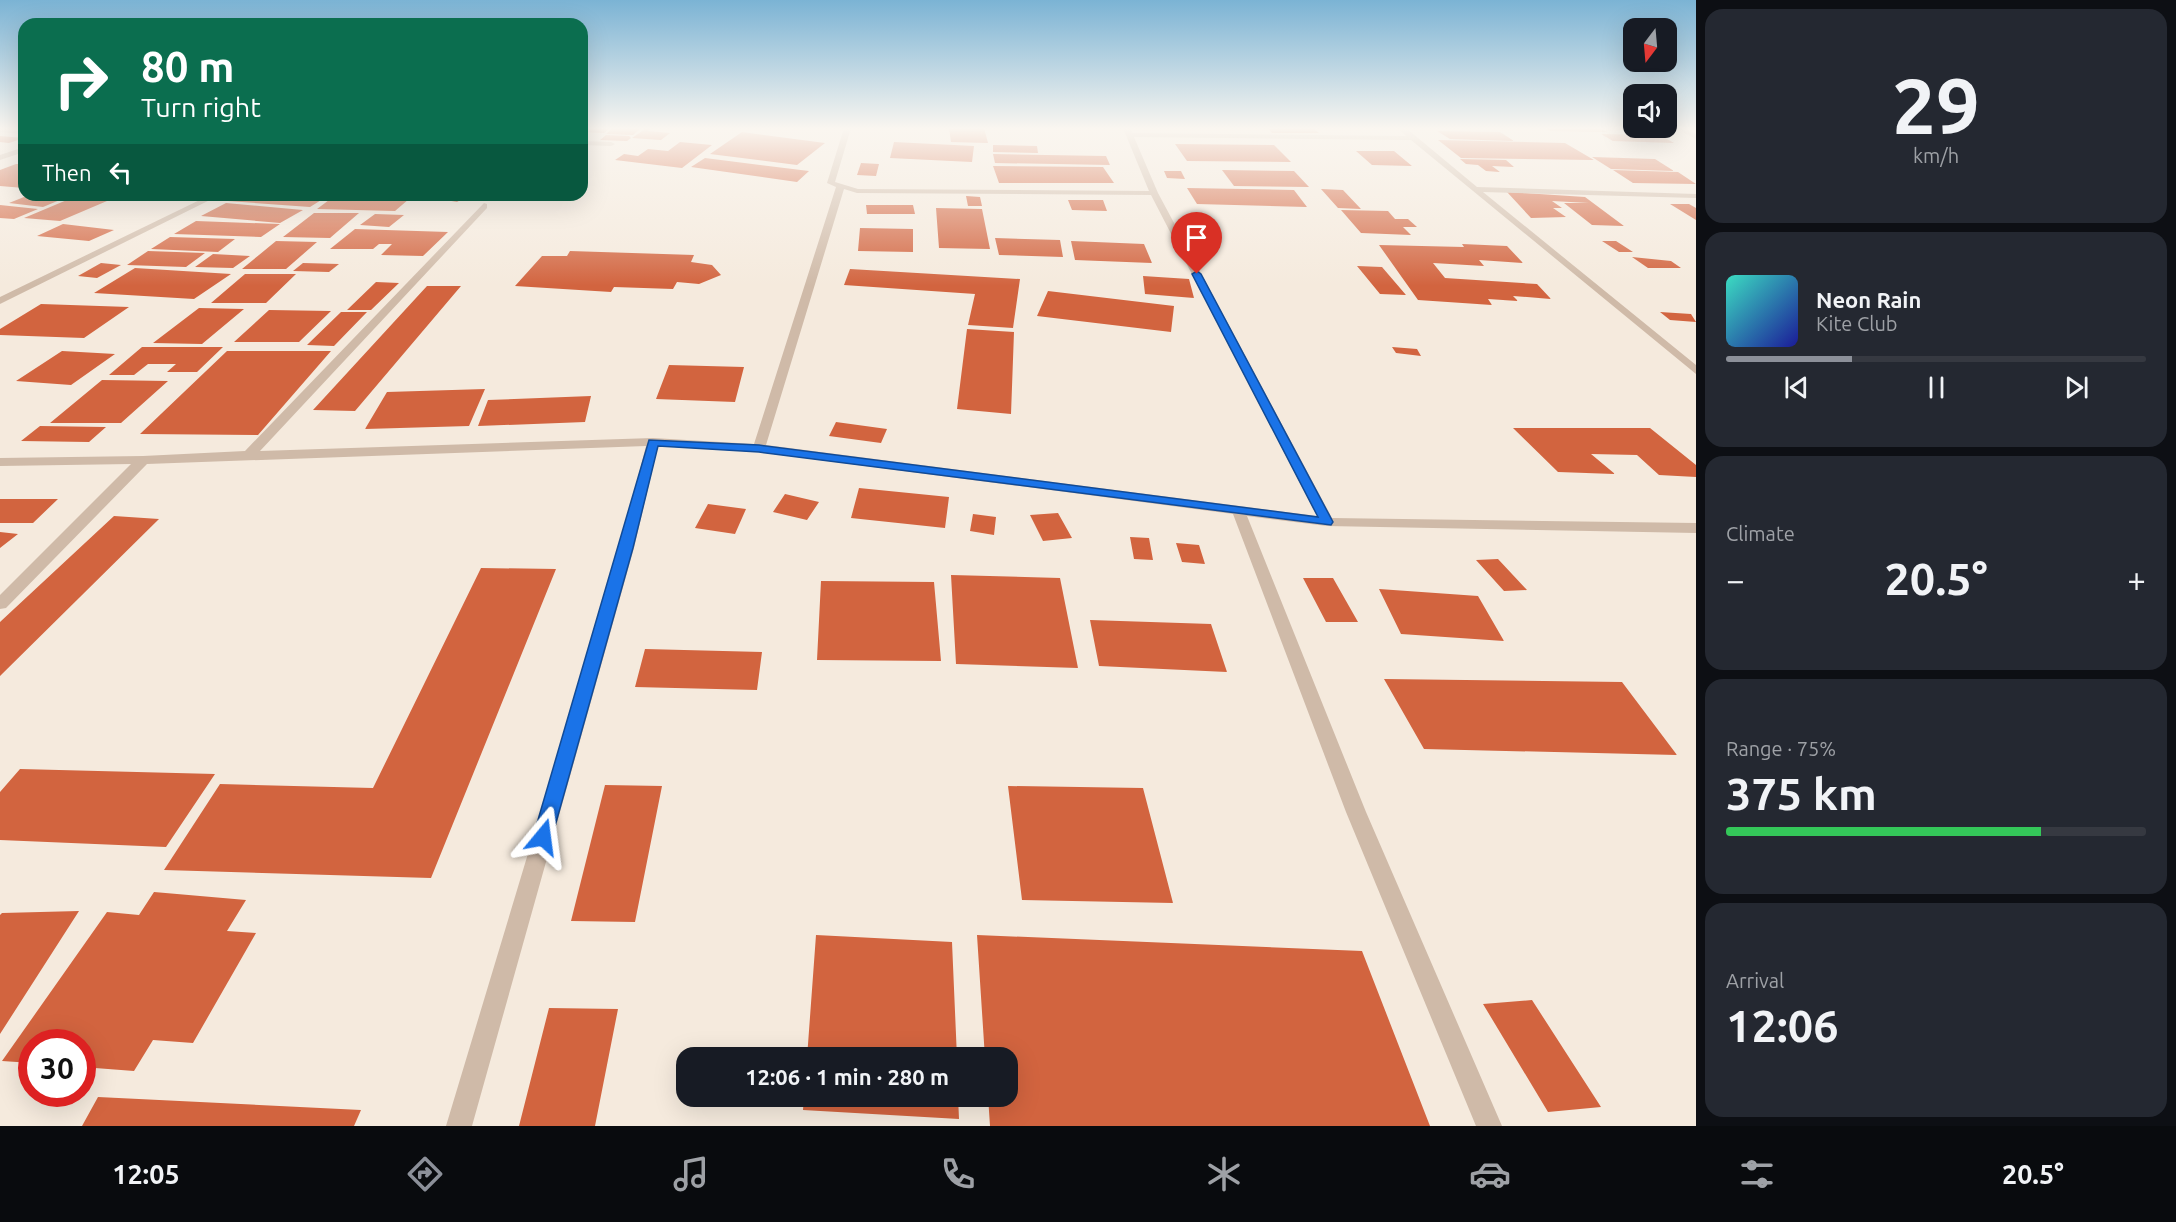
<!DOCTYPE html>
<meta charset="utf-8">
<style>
:root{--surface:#171b24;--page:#242831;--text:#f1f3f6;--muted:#9ea1a6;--line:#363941;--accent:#8c9099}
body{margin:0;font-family:Ubuntu,sans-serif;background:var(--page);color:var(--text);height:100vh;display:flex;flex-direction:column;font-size:22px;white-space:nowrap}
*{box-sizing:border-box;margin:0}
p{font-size:20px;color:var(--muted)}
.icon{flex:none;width:33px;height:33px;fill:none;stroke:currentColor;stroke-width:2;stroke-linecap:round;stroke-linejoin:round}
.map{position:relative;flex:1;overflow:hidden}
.drawer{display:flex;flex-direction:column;gap:9px;padding:9px;background:#0d0f14;width:480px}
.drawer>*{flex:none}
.top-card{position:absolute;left:18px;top:18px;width:570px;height:183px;border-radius:18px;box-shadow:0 6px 24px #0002;background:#0b6e4f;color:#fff;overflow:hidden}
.needle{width:39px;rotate:196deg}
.tools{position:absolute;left:1623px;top:18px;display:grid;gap:12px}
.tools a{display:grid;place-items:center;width:54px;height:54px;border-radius:12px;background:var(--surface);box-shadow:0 6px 24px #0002;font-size:30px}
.speed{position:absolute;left:18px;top:1029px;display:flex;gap:12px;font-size:30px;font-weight:700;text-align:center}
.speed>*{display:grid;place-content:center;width:78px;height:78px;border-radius:50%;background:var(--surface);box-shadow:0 6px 24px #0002;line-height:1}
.speed .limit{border:9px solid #d22;background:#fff;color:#111}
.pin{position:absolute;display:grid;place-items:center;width:51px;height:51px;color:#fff;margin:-62px -26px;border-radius:50% 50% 50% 0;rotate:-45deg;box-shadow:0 0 6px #0007}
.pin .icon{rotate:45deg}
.me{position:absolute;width:66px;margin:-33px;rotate:16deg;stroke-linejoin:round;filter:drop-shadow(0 0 4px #0008)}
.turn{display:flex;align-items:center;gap:21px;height:126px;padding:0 24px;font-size:27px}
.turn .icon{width:78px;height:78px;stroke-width:2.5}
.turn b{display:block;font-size:42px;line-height:51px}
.then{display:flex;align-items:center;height:57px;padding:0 24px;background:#0003;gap:12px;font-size:22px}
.big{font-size:45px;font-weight:700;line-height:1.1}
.drawer .card{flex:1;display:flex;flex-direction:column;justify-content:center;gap:9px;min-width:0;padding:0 21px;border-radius:18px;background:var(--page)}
.drawer .dial{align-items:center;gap:0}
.dial b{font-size:78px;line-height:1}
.song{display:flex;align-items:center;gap:18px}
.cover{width:72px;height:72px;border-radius:9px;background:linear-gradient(135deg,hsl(170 70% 55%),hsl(240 70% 35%))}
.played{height:6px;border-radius:3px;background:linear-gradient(90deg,var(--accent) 30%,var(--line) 30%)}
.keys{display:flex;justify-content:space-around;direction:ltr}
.heat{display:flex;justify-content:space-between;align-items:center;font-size:33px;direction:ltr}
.charge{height:9px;border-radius:4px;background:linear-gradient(90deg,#34c759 75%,var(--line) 0)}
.trip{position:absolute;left:676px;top:1047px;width:342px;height:60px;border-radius:18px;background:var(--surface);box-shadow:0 6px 24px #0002;font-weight:700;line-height:60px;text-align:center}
.tab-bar{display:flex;height:96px;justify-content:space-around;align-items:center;background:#090b0e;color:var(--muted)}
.tab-bar .icon{width:42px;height:42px}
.tab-bar .active{color:var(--accent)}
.tab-bar b{font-size:27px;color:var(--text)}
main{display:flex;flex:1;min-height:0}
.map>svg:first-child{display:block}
.building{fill:#d2643f}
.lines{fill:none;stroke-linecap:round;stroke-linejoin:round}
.minor{fill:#cfbaa8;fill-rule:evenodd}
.route{fill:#1a73e8;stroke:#114b97;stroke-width:1.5}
</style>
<main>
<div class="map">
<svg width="1696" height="1126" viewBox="0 0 1696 1126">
<rect width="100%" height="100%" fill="#f5eadd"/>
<path class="building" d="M584,128H610L604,133L582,132Z
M613,128H641L633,135L606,134Z
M949,128H984L988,143L951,142Z
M1268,128H1313L1319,133H1272Z
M1545,128H1599L1607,132L1550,131Z
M645,129H650L648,131L670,133L661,140L632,138Z
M1437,131L1500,132L1514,141L1450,139Z
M742,132L825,143L797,165L710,154Z
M1601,134L1660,135L1674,143L1613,141Z
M606,135L629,136L631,138L627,141L600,140Z
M0,136L24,138L9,143L0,142Z
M1438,140L1565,143L1594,160L1461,158Z
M680,142L712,145L682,168L615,160L624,154L638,156L648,149L668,151Z
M894,142L974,146L972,162L890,158Z
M1175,144L1274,145L1291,162L1187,161Z
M993,145L1037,146L1038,153L993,152Z
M1356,151H1394L1412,166L1372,165Z
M993,154L1106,156L1110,165L995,163Z
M1592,157L1655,159L1674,171L1611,169Z
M705,158L809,171L797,182L691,167Z
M1460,159L1506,160L1514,167L1492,166L1500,172L1486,171L1478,165L1466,164Z
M861,163L879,164L876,176L857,175Z
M16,164H24V188L0,186V170Z
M993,166L1103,167L1114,183H999Z
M1222,170L1294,171L1309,187L1234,186Z
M1613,170L1678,172L1696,184L1633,183Z
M1164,171H1181L1185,179L1167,178Z
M1187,188L1294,190L1307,207L1197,204Z
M1321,189L1343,190L1361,209L1338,208Z
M1507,192L1585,197L1624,226L1592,225L1564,203H1589L1552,201L1562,208H1553L1566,217L1531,218Z
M29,195H53L67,197L43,207L9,203Z
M151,195H190L178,201L144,198Z
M239,195H300L326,197L310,207L228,201Z
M418,195H469L457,202Z
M966,196L980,197L982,206H968Z
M74,197L107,201L60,221L24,218Z
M333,197L409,199L395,211L317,209Z
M1068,200H1103L1107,211L1072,210Z
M226,203L303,210L280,223L201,216Z
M1670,204H1689L1696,208V220Z
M0,205L38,209L14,219L0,218Z
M866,205H913L915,214H867Z
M936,208L982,209L990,249L939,248Z
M1341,210L1388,211L1395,219H1408L1417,227H1403L1411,235L1361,233Z
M314,213H359L330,238L283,237Z
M375,214L404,215L389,227L360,225Z
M196,221L280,224L261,237L174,234Z
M63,224L114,230L89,241L37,236Z
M860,228L913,229V252L858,251Z
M355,229L448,232L423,256L381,255L392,244H379L373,249H330Z
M170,237L235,239L218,252L151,249Z
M995,238L1060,240L1063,257L999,255Z
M276,241L317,242L286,269H242Z
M1071,241L1144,244L1152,263L1075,260Z
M1602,241H1616L1633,252H1619Z
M1462,244L1507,246L1523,263L1479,260L1484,266L1433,263L1445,278L1537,284L1551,299L1513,296L1518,301L1488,299L1492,305L1418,300L1379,245L1464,247Z
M148,251L205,253L186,267L127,265Z
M570,251L694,255L691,262L712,265L721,275L699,284L677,282L673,289L614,287L611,292L515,286L542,256H567Z
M213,254L250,256L233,268L195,267Z
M1632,257L1671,261L1681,268H1648Z
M101,263L121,265L97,278L78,276Z
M303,263L339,264L329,272L293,271Z
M1357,266L1382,267L1406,295L1380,294Z
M135,268L231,274L194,299L94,293Z
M850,269L1020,279L1013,328L968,325L975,294L844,285Z
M245,274H296L266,303H211Z
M1143,276L1189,279L1194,298L1145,294Z
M376,282L399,283L371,310H347Z
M427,286H461L355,411L313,410Z
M1048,291L1174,306L1171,332L1037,316Z
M41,304L129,307L84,338L0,335V329Z
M199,308L244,309L202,344L153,343Z
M269,310L331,311L299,342H234Z
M341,312H367L334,346L307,345Z
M1660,312L1691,314L1696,322L1670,320Z
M967,329L1014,332L1011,414L957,409Z
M142,347H223L197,372H167L176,364H148L134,375H109Z
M1392,347L1417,349L1421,356L1396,353Z
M62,351L115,354L71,385L16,381Z
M227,351H331L258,435L140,434Z
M669,365L744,367L735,402L656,399Z
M102,380L168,381L121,423H50Z
M485,389L469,426L365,429L387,392Z
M591,396L585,422L478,426L488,400Z
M836,422L887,429L881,443L829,436Z
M40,426L106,427L89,442L21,441Z
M1513,428H1650L1696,465V477L1659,475L1637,455L1591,454L1615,474L1558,472Z
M859,488L949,497L945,528L851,518Z
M785,494L819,502L807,520L773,512Z
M0,499H58L33,523H0Z
M708,504L746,509L735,534L695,528Z
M1058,513L1072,538L1043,541L1030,515Z
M973,514L996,517L994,535L970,531Z
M114,516L159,519L0,676V622Z
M0,532L18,534L0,548Z
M1130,537L1149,538L1153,560L1134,559Z
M1176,543L1199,545L1205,564L1182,562Z
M1498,559L1527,590L1504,591L1476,560Z
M481,568L556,569L431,878L164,870L220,784L373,788Z
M951,575L1060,578L1078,668L956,664Z
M1303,578H1333L1358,622H1326Z
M821,581L934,582L941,661L817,660Z
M1379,589L1478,596L1504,641L1401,634Z
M1090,620L1211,624L1227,672L1099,666Z
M645,649L762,652L757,690L635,687Z
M1384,679L1622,682L1677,755L1424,749Z
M20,769L215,774L166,847L0,840V792Z
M605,785L662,786L635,922L571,921Z
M1008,786L1143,788L1173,903L1022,900Z
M154,892L246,900L227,931L256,933L193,1043L153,1040L134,1071L82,1067V1042H32V1063L2,1061L107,912L139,915Z
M79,911L0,1034V915L2,913Z
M816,935L952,942L957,1058H807Z
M977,935L1362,951L1430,1126H990L988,1096H1008V1058H985Z
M1532,1000L1601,1107L1548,1112L1483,1004Z
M549,1008L618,1009L595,1126H519Z
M804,1096H958L959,1119L803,1110Z
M98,1097L361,1110L354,1126H82Z"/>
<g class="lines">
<path class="minor" d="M0,128L24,130V134L0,132Z
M844,128H851L835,182L858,189L1149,191L1123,128H1130L1132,133L1406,136L1398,128H1406L1477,187L1696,194V198L1483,192L1696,365V374L1411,140L1134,137L1158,193L1332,518L1696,523V533L1327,526L1247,516L1366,812L1502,1126H1476L1346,812L1233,514L759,452L658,446L634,548L472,1126H446L620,548L646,446L147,464L6,608L0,609V595L131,464L0,466V458L143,456L245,451L484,203L487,204V208L260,451L653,438L754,444L836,187L827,183ZM844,189L857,193L1151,195L1317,516L766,445Z
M1675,128H1684L1696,134V139Z
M582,141L611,142L615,144L611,146L582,145Z
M24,147V152L0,160V155Z
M210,195H220L0,304V297Z"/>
</g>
<linearGradient id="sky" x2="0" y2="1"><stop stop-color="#7bb3d4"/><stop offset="0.45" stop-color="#faf6f0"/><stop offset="1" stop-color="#faf6f0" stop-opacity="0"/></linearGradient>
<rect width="1696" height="286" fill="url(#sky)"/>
<path class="route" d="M1197,271L1201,274L1333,522L1331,525L759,452L658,446L633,548L552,837L549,843L543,845L536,843L533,837L649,440L759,445L1318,517L1192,274Z"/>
</svg>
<div class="tools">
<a><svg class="needle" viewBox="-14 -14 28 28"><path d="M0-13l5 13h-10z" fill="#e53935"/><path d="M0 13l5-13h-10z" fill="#9ea1a6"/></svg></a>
<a><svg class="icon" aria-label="sound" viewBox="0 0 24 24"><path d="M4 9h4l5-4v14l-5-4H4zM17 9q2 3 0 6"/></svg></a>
</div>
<div class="speed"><div class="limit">30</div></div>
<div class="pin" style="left:1197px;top:274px;background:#d93025"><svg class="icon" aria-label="arrive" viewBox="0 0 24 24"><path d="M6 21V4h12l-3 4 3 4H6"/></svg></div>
<svg class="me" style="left:543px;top:837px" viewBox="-20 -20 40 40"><path d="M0-17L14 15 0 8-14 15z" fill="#1a73e8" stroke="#fff" stroke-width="4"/></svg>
<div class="trip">12:06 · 1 min · 280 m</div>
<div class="top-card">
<div class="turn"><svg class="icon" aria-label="right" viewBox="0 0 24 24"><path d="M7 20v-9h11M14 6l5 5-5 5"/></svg><div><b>80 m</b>Turn right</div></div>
<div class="then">Then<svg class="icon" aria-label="left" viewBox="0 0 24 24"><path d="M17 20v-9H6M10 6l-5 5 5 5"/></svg></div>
</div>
</div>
<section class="drawer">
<div class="card dial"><b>29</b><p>km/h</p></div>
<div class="card">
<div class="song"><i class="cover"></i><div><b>Neon Rain</b><p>Kite Club</p></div></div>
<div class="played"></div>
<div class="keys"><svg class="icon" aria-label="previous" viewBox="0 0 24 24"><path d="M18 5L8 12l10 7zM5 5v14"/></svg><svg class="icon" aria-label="pause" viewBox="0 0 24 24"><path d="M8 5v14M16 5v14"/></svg><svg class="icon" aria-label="next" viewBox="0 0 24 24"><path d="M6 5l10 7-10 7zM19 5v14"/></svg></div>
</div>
<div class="card"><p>Climate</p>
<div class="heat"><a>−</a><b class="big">20.5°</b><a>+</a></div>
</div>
<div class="card"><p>Range · 75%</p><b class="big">375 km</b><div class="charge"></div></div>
<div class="card"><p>Arrival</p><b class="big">12:06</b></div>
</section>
</main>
<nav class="tab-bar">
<b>12:05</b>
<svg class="icon active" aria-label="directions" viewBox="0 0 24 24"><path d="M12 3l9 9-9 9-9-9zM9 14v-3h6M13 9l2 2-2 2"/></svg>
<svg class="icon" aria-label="music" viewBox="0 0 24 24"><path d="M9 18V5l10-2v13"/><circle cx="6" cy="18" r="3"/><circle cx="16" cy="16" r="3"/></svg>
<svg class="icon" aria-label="phone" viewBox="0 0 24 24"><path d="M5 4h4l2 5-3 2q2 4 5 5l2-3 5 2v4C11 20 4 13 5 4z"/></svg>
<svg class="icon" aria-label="climate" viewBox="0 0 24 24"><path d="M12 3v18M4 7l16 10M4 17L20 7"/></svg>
<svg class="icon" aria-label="car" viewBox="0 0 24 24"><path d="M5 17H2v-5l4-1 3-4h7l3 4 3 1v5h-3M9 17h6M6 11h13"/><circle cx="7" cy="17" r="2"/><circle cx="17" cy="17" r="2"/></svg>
<svg class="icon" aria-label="filters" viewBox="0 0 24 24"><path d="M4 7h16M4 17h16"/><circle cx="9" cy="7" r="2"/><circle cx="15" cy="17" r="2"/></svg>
<b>20.5°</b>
</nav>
